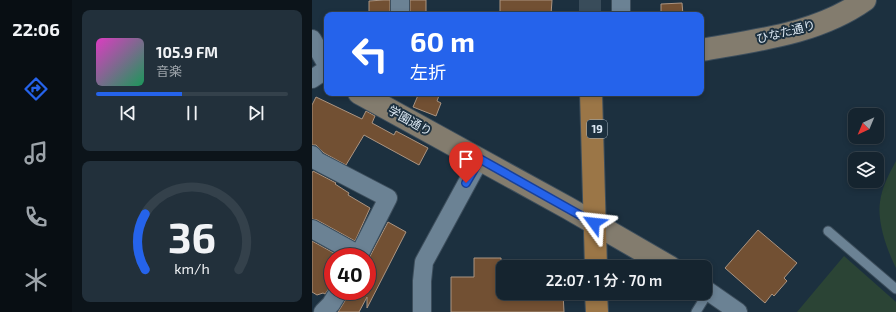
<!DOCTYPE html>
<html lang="ja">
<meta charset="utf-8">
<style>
:root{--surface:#15242f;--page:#22303b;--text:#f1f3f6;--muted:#9da4aa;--line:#34414b;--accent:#2563eb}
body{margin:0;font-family:"Exo 2","Noto Sans JP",sans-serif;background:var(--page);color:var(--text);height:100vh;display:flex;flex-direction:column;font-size:15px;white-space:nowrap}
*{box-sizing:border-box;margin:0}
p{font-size:13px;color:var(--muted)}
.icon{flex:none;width:22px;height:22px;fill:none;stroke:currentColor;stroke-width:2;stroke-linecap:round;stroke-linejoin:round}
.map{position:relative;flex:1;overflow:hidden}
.drawer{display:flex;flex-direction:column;gap:10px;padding:10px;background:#0c141a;width:240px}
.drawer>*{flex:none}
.hud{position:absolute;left:12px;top:12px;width:380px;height:84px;border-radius:8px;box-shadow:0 2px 6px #0003,0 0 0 1px var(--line);background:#2563eb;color:#fff;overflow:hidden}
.needle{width:26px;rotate:224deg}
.controls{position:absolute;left:536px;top:108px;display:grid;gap:8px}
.controls a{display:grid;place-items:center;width:36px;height:36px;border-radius:8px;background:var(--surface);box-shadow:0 2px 6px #0003,0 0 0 1px var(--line);font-size:20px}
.speed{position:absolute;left:12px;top:248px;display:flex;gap:8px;font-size:20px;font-weight:700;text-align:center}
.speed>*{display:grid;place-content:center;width:52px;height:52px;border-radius:50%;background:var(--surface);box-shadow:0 2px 6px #0003,0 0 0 1px var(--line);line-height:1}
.speed .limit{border:6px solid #d22;background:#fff;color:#111}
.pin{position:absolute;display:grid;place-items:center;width:34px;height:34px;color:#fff;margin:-41px -17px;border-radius:50% 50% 50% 0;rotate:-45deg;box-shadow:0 0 4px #0007}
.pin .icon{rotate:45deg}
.me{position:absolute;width:44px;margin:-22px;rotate:300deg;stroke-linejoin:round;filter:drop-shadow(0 0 3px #0008)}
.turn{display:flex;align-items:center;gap:14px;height:84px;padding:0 20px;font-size:18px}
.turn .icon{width:52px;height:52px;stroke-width:2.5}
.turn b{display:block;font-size:28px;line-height:34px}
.drawer .tile{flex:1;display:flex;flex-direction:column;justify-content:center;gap:6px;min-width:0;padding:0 14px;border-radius:8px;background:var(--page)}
.drawer .dial{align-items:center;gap:0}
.dial svg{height:104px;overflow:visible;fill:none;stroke:var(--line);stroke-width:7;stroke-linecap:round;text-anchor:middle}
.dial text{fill:var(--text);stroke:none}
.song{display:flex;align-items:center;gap:12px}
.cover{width:48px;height:48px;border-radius:6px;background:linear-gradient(135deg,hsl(310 70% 55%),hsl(150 70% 35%))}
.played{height:4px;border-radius:2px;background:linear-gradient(90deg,var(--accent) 45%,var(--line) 45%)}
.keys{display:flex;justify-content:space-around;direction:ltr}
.trip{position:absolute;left:184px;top:260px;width:216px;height:40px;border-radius:8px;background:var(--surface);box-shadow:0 2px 6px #0003,0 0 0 1px var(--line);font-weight:600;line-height:40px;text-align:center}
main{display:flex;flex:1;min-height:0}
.menu{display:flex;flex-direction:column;width:72px;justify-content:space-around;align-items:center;background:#080e13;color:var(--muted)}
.menu .icon{width:28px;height:28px}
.menu .selected{color:var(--accent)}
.menu b{font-size:18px;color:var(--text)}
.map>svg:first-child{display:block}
.green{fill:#2b4435}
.building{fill:#725033;stroke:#ab9481}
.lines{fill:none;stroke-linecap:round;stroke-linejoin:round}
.primary-tunnel{stroke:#394c5a;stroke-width:22;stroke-dasharray:22 11;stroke-linecap:butt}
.lane-casing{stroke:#3d4e5c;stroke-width:11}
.street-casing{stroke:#3d4e5c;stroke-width:20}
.secondary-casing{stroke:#3d4e5c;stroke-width:24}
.primary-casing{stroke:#3d4e5c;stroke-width:24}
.lane{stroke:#6b8294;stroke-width:9}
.street{stroke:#6b8294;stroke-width:18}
.secondary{stroke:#837c6e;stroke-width:22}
.primary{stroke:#9b7647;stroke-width:22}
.route-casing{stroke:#184099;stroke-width:10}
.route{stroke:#2563eb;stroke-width:7}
.labels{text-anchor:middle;stroke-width:4;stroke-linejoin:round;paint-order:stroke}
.shield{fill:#1c303f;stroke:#a3b2be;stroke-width:1}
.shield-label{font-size:11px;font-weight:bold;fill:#dde9f4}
.street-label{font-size:12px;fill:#dde9f4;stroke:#1c303f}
</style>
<main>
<nav class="menu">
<b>22:06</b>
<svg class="icon selected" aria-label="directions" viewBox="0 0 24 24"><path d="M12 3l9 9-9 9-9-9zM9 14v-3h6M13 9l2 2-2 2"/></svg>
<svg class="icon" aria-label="music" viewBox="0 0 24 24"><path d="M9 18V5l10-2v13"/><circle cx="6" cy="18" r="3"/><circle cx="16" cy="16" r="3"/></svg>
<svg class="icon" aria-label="phone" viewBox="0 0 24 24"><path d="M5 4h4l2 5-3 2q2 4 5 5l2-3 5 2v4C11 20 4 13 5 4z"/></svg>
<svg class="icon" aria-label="climate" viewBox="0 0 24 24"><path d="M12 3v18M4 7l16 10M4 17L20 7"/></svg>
</nav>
<section class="drawer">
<div class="tile">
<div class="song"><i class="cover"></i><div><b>105.9 FM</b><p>音楽</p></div></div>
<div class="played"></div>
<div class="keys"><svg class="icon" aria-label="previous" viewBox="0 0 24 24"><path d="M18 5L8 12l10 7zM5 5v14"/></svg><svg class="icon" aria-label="pause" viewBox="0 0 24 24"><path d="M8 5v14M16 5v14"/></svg><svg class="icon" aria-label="next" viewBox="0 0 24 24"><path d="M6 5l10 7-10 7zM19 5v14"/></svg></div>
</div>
<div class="tile dial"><svg viewBox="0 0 100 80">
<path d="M14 69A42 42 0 1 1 86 69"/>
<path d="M14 69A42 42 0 0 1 14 26" stroke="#2563eb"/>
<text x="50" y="56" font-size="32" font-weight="700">36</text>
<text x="50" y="72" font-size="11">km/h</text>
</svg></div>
</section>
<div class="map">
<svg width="584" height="312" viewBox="0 0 584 312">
<rect width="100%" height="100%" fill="#1c303f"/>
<path class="green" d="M584,161V268C575,250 565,222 568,202C570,187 577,174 584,161Z
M532,256L584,302V312H485Z"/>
<path class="building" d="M72,0H78V15H57V1Z
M98,0H114V15H98Z
M188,0H240L239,15H188Z
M370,3L371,15H349V4Z
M107,93H128L125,101L129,103L124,116L101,107Z
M4,97L50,119L54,111L63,116L60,123L82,135L84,131L116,148L107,165L52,135L34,165L12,153L4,145H0V105Z
M1,171L24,183L23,184L37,193L36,195L58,208L43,241L5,220L0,219V173Z
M76,222L94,232L55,308V297L47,312H26L36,296L37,291H55V262Z
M446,230L485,263L472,278L475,281L462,296L460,294L453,303L413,268Z
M0,241L29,257H21V283L13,294L11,293L5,295L0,292Z
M162,258H189L191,293H251L252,312H139V277H162Z"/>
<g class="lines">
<path class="primary-tunnel" d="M278,0V15"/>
<g class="lane-casing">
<path id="lane" d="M516,231L584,289
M384,312L397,291"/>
</g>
<g class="street-casing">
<path id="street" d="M309,0V15
M88,15V0
M0,39L15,65
M0,79L15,69
M0,155L5,161L76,198L46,257
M0,229L47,255
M393,289L426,312
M11,312L19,304L27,291
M110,312V281L112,262L168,159"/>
</g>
<g class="secondary-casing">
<path id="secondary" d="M389,50C445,40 505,34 553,0
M47,93L256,208L358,267"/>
</g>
<g class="primary-casing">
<path id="primary" d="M279,93L284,267
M284,293L285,312"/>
</g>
<use href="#lane" class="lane"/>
<use href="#street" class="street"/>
<use href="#secondary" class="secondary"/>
<use href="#primary" class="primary"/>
</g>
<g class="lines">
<g class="route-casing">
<path id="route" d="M154,183L168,159L282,223"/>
</g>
<use href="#route" class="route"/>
</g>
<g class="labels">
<rect class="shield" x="275" y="120" width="20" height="18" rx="3"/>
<g class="shield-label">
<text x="285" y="133">19</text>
</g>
<g class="street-label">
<text transform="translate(474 32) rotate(-14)" y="4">ひなた通り</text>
<text transform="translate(98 121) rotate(29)" y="4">学園通り</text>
</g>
</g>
</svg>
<div class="controls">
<a><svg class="needle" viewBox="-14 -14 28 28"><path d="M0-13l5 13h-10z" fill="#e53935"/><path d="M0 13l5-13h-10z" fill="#9da4aa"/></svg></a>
<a><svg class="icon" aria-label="layers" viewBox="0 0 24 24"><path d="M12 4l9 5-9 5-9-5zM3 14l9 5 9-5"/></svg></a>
</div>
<div class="speed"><div class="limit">40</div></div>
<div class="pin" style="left:154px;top:183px;background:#d93025"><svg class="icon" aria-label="arrive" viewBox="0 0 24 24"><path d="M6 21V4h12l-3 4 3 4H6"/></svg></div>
<svg class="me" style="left:282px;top:223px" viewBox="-20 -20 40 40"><path d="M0-17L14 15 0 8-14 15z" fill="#2563eb" stroke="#fff" stroke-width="4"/></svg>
<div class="trip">22:07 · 1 分 · 70 m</div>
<div class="hud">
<div class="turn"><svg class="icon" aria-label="left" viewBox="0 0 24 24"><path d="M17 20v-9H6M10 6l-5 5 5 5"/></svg><div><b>60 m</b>左折</div></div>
</div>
</div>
</main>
